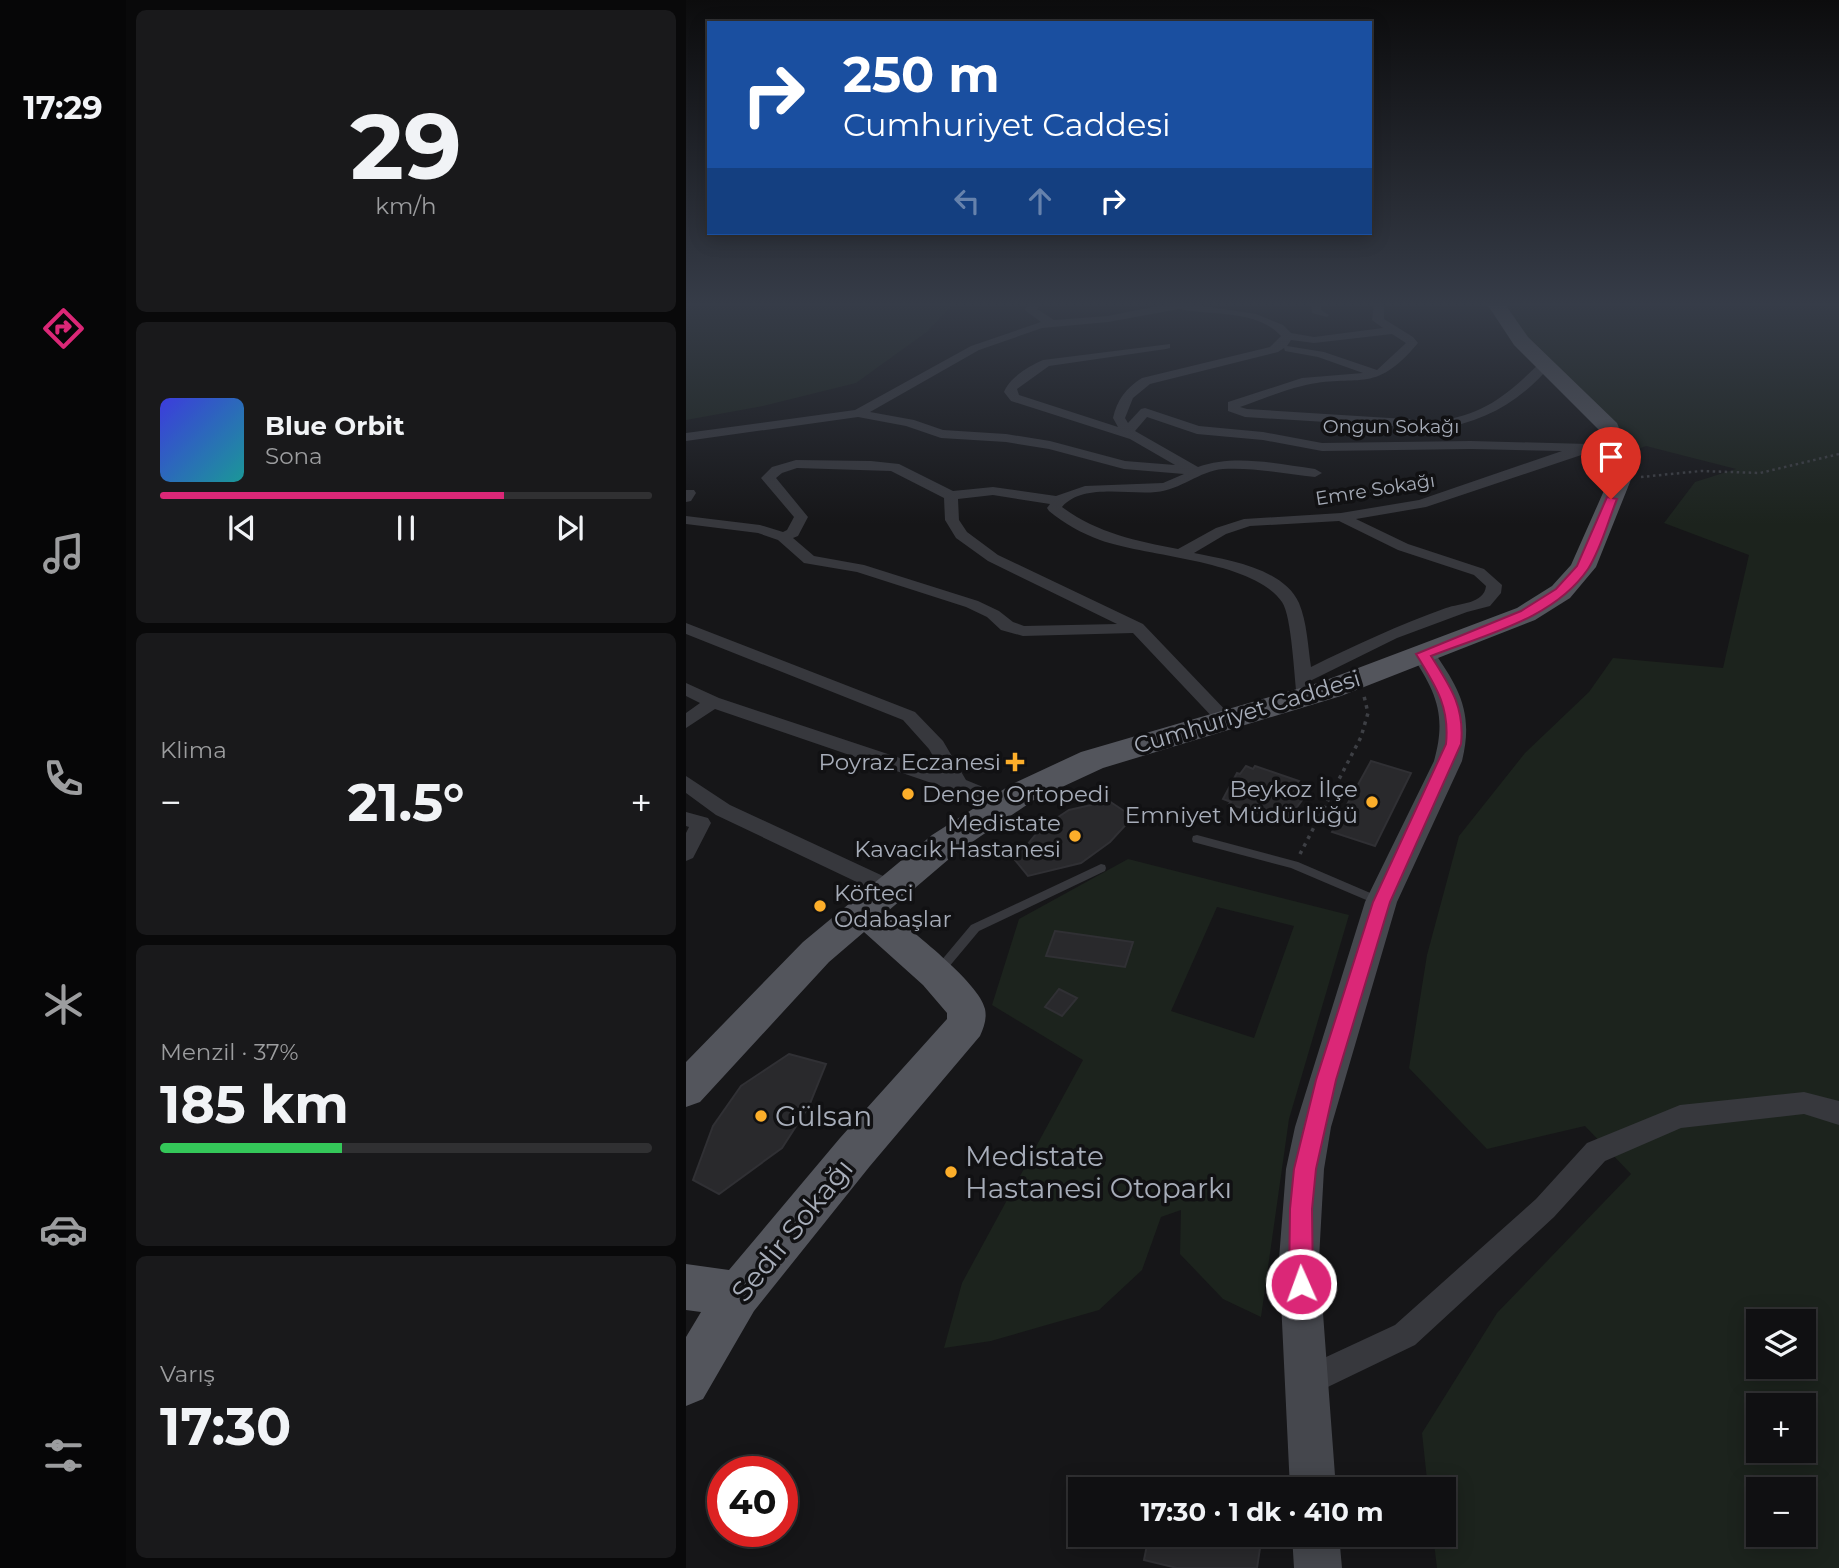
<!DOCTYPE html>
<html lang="tr">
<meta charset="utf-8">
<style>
:root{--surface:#101012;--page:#19191b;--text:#f1f3f6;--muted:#9c9d9f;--line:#303032;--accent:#db2777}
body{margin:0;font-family:Montserrat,sans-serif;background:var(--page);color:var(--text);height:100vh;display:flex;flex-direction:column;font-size:26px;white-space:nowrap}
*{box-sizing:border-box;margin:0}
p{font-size:23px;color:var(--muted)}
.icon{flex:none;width:38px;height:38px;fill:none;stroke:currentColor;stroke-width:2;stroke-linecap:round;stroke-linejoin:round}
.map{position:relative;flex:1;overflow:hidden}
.panel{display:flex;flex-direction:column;gap:10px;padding:10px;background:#09090a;width:560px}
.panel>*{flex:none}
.guide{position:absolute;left:21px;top:21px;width:665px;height:214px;border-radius:0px;box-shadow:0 4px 18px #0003,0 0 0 2px var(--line);background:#1a4fa0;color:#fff;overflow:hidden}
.buttons{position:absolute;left:1060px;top:1309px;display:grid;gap:14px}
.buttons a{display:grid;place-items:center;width:70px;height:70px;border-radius:0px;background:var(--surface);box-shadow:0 4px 18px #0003,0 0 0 2px var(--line);font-size:35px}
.speed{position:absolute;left:21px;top:1456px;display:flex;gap:14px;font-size:35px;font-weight:700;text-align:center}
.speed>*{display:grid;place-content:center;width:91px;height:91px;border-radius:50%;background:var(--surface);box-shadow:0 4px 18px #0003,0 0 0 2px var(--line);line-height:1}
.speed .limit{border:10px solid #d22;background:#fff;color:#111}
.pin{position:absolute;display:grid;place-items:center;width:60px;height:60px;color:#fff;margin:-72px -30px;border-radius:50% 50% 50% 0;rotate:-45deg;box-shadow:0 0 7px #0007}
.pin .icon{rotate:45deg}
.me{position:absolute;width:77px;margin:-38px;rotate:358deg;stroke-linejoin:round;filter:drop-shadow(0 0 5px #0008)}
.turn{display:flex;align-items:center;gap:24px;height:147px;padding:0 21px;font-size:32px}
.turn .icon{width:91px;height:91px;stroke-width:2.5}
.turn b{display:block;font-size:49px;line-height:60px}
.lanes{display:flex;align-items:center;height:66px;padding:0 21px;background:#0003;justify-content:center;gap:35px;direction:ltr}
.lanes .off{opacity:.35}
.big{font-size:52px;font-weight:700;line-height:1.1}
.panel .card{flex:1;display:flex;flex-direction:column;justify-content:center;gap:10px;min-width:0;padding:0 24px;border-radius:10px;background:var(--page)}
.panel .dial{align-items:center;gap:0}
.dial b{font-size:91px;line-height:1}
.song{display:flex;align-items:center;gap:21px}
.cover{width:84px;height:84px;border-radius:10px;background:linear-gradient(135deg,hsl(240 70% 55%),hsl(180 70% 35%))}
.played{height:7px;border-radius:4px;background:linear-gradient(90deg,var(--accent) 70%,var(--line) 70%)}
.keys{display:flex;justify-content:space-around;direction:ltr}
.heat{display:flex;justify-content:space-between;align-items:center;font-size:38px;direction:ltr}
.charge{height:10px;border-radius:5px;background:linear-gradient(90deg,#34c759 37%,var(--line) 0)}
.trip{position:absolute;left:382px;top:1477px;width:388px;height:70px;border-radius:0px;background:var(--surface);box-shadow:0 4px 18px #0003,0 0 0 2px var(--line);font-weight:700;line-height:70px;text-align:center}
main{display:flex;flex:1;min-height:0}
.tabs{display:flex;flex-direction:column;width:126px;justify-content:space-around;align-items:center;background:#060607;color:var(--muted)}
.tabs .icon{width:49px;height:49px}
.tabs .on{color:var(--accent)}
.tabs b{font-size:32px;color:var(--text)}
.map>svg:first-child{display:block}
.green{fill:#1c231d;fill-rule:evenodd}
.building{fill:#29292c;stroke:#303034;stroke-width:2}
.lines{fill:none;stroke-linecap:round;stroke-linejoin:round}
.path-far1{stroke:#3d3f44;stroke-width:2.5;stroke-dasharray:2.5 3.5;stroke-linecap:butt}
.path{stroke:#3d3f44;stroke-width:3.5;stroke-dasharray:3.5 5;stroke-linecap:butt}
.lane{fill:#37383d;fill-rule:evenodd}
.street{fill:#37383d;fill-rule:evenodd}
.secondary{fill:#45474d;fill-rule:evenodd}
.primary{fill:#53555c;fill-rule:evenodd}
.route{fill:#db2777;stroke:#8e194d;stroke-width:2}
.poi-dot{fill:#fcae2a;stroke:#111113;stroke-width:2.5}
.labels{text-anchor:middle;stroke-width:7;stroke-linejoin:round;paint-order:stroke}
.far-street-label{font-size:19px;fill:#a7adb9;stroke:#111113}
.street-label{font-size:23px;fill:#a7adb9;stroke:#111113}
.poi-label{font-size:23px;fill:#a7adb9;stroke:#111113;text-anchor:end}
.near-poi-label{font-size:28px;fill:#a7adb9;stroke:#111113;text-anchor:start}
.near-street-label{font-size:28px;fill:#a7adb9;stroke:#111113}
</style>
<main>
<nav class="tabs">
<b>17:29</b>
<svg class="icon on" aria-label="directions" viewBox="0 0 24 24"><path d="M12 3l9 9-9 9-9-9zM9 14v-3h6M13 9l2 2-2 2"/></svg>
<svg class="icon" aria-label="music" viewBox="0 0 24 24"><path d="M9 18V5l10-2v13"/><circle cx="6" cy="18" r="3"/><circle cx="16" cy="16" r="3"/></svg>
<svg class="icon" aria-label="phone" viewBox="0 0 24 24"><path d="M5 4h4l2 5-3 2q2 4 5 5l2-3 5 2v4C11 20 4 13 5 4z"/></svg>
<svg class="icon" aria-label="climate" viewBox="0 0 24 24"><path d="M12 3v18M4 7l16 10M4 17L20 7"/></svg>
<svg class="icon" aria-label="car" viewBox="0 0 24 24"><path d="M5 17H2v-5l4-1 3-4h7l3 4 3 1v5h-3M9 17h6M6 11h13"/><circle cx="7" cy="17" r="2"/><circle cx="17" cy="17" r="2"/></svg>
<svg class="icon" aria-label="filters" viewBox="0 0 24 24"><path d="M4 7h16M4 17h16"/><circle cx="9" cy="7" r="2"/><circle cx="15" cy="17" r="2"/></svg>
</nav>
<section class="panel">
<div class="card dial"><b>29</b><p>km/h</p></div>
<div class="card">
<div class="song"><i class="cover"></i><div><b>Blue Orbit</b><p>Sona</p></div></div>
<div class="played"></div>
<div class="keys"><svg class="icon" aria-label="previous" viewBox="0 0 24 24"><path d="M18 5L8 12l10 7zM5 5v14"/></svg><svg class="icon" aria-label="pause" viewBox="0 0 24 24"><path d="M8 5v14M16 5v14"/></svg><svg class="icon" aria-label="next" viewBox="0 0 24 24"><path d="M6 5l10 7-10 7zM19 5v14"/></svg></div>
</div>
<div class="card"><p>Klima</p>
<div class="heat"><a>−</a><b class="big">21.5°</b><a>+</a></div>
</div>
<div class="card"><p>Menzil · 37%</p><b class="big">185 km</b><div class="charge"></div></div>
<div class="card"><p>Varış</p><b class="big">17:30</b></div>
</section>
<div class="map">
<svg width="1153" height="1568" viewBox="0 0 1153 1568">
<rect width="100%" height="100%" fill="#161618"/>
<path class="green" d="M0,304H267L242,331L170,383L77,406L0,420Z
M809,304H1153V1568H751L747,1535H758V1489H742L736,1433L811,1313L945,1174L899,1126L801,1149L723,1068L741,955L773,836L839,753L903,692L927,658L1037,668L1063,555L978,523L1009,482L1050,469L960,446L946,451ZM1073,1321H1118V1367H1073ZM1073,1405H1118V1451H1073ZM1073,1489H1118V1535H1073Z
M442,859L663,915L603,1119L575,1317L537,1299L494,1254L495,1210L475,1217L456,1270L413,1310L305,1341L258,1348L276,1283L397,1060L306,1005L333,919ZM531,907L608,926L568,1038L485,1011ZM369,931L446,942L439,967L360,956Z"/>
<path class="building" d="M685,761L725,773L689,846L646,832Z
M560,766L567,769L569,766L613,781L611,784L620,787L615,795L619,796L600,822L543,804L545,802L537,799L551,773L554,774Z
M423,801L447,817L424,842L395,863L342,876L329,860L354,829L383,810Z
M369,931L447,942L439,967L360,956Z
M373,989L391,998L376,1016L359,1007Z
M103,1054L140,1064L123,1106L96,1148L33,1194L7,1180L27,1126L55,1086Z
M463,1535H576L571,1568H491L458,1560Z"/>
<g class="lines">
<path class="path-far1" d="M955,477L1015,471L1074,473L1153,454"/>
<path class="path" d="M614,854L675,737L682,713L678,696"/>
<path class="lane" d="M511,835L612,862L696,898L697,901L696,904L692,905L605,868L507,842L506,839L507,836Z
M415,864L419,865L420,868L419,871L293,931L257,974L253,976L249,974L247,971L249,968L285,925Z"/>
<path class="street" d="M343,304H354L351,309L368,320L422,316L481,304H504L570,314L597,325L605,333L628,337L697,328L686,320L688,304H698V319L727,337L732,343C687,397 672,372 616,386C595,391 574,400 554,407L561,409L751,421C799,415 822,394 856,361L866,364C835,401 799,422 751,429L559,417L542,411V402L616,378L677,373L632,357L599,351L598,348L592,352L464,384L447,398L439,418L442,423L455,409L459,408L513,426L577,432L636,443L785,441L902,444L930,437L937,441L740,507L670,519L722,544L798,569L816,585L815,593L804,606L781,612L711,638L626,680L629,697L620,703L611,697C608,677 606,617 596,602C567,560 461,557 414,540C395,533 379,524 363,511L361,508L364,504L307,495L272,499L273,520L281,532L312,555L457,624L544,715L547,719L538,725L532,723L447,633L337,636L315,630L301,617L280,607L171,572L118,563L92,540L72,533L0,524V516L74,525L97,532L101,530L108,517L75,478L86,467L110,460L185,461L213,464L267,491L307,487L370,496L399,486L477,483L498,474L438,469L363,449L320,442L255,438L220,426L172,417L0,441V433L169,410L285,346L355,322L340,311L339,309ZM493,309C525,316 571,309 595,336L584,347L456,378C440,388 431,400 427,418L432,427L333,395L331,389L363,366L480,349L484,348V344L357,360C343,366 323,378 318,392L325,401L444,439L489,465L439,461L364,441L320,434L257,430L228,420L184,412L293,350L356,328L422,322ZM706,334L720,343L691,370L638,352L601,346L605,340L628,343ZM461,417L511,434L577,440L636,451L785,449L876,451L733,500L655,513L558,519L530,528L492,549C450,541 411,533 376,507C397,483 442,495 470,492C495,490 513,471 537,469C567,467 599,474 629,477L636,473L629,469C591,464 549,454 512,467L449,431ZM111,468L205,471L258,498L259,520L270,538L302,561L431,624L338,626L327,622L313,611L292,601L178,565L128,556L107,538L112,536L122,517L90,478L96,473ZM653,521L712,550L788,575L800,586C798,604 774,603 760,608C713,625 669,645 625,667C622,647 621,622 613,603C597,568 542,560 508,553L540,534L564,526Z
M625,304H635V310L643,315L641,317L626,313Z
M0,490H8L10,493L5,501L0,502Z
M0,623L229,712L257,741L280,780L326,799L329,804L326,809H312L266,790L29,709L0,728V713L14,703L0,696V683L33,698L256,772L243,749L217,720L0,634Z
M0,776L44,805L210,882L214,888L210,894L203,896L196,894L30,815L0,793Z
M0,812L22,818L25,823L7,858L0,861V833L3,827L0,826Z
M1118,1092L1153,1101V1125L1118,1114L995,1128L919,1161L868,1217L729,1345L621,1397L610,1393L606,1382L610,1371L709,1325L850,1199L901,1143L994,1105Z"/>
<path class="secondary" d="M737,646L746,649C773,688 788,712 776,761L711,902L645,1127L638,1169L633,1259L650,1489H604L593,1259L600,1169L609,1127L679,902L748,761C761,715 750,692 725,654L728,649Z
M606,1535H653L656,1568H608Z"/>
<path class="primary" d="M801,304H819L842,337L931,423L945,457L946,477L910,567L884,598L849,620L655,696L417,768L348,800L270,853L202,911C224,930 294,983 299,1009C301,1019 298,1027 294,1036L184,1166L68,1311L17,1399L0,1406V1337L15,1312L0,1310V1264L43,1270L154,1138L261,1019V1013L237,985L178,932L143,962L14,1102L0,1107V1062L117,942L246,835L326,784L395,752L635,682L831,608L866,586L885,565L924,477L922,451L914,431L828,345Z"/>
</g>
<linearGradient id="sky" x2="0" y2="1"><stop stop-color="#0c0c0d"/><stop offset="0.58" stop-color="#363c48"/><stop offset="1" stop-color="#363c48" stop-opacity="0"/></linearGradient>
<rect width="1153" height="524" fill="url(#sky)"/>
<path class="route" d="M921,497L931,499C922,521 915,549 902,569C868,619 798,635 745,656C764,686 779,707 775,744L704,902L650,1080L630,1169L626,1209L627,1284L623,1292L615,1295L607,1292L603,1284L604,1209L608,1169L630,1080L687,902L760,744C764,706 749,685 730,654L835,611L870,589L891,566Z"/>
<g class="poi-dot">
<path d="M325.5 751.5h7v7h7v7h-7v7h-7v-7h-7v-7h7z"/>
<circle cx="222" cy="794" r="7"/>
<circle cx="686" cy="802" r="7"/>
<circle cx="389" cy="836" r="7"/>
<circle cx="134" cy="906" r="7"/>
<circle cx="75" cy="1116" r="7"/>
<circle cx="265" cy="1172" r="7"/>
</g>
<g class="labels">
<g class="far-street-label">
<text x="705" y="433">Ongun Sokağı</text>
<text transform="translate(689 489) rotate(-9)" y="7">Emre Sokağı</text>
</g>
<g class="street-label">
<text transform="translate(561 712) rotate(-17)" y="8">Cumhuriyet Caddesi</text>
</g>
<g class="poi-label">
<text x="315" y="770">Poyraz Eczanesi</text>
<text x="672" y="797">Beykoz İlçe<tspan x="672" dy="26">Emniyet Müdürlüğü</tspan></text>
<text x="236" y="802" text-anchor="start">Denge Ortopedi</text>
<text x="375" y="831">Medistate<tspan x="375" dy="26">Kavacık Hastanesi</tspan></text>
<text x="148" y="901" text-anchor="start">Köfteci<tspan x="148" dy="26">Odabaşlar</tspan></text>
</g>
<g class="near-poi-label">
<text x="89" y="1126">Gülsan</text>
<text x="279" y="1166">Medistate<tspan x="279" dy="32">Hastanesi Otoparkı</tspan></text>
</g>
<g class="near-street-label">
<text transform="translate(106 1230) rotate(-51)" y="10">Sedir Sokağı</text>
</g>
</g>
</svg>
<div class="buttons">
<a><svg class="icon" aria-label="layers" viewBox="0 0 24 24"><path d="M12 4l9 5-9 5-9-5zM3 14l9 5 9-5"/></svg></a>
<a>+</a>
<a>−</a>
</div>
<div class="speed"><div class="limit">40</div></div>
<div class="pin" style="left:925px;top:499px;background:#d93025"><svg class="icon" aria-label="arrive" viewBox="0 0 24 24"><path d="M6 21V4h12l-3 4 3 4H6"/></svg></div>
<svg class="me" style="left:615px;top:1284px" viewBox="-20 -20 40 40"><circle r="17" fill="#db2777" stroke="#fff" stroke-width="3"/><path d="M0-11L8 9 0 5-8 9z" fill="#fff"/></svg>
<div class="trip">17:30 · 1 dk · 410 m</div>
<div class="guide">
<div class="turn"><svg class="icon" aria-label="right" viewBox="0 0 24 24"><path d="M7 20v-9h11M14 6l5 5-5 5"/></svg><div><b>250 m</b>Cumhuriyet Caddesi</div></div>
<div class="lanes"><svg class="icon off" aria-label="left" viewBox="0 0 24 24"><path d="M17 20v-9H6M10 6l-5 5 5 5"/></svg><svg class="icon off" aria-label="ahead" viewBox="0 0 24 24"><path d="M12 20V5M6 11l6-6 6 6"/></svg><svg class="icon" aria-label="right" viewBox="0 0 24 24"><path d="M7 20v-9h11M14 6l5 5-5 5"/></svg></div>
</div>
</div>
</main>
